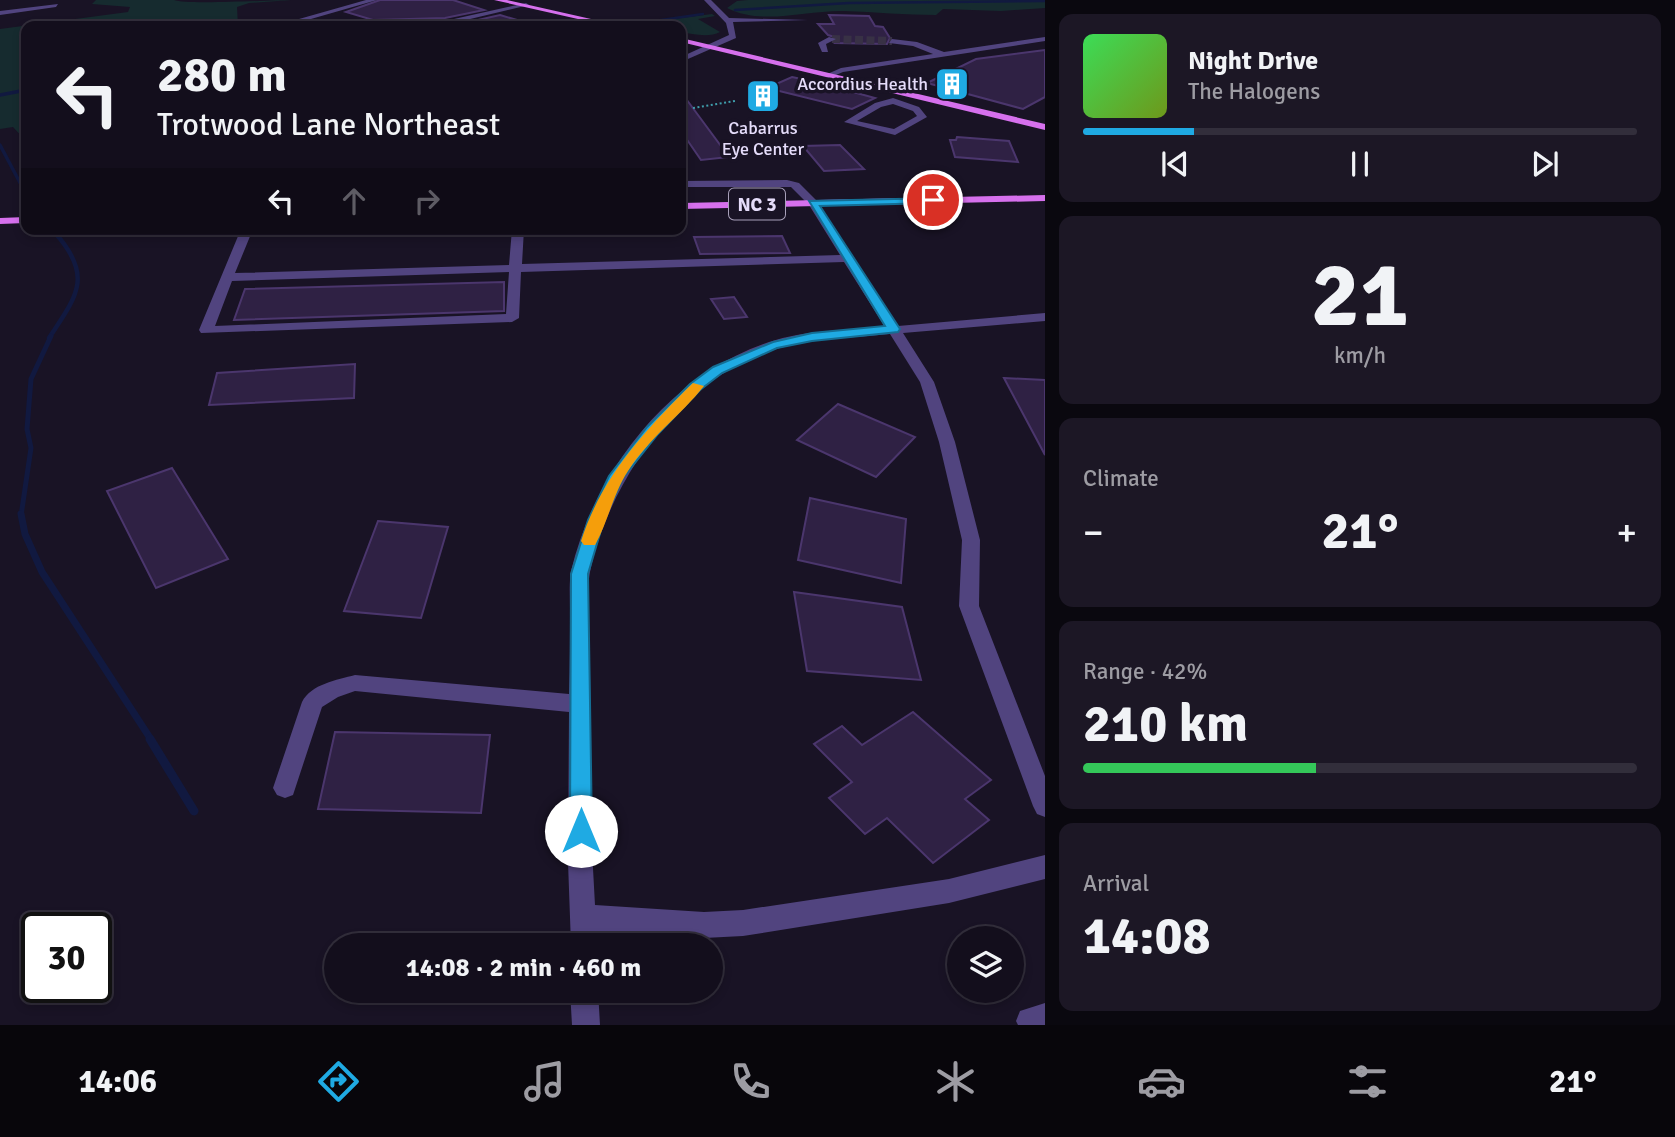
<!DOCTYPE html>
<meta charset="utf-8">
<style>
:root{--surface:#130e1c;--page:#1c1725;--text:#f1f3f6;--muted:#9d9ca3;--line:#322e3b;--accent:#1faae3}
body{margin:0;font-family:Signika,sans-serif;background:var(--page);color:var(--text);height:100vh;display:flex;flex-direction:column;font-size:26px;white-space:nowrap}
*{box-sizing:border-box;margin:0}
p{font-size:23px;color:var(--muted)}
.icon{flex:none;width:38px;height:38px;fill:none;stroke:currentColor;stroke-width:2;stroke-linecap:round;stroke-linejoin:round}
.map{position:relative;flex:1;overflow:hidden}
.details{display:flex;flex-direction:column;gap:14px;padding:14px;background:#0a080f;width:630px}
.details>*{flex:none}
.banner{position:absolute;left:21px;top:21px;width:665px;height:214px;border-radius:14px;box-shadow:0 4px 10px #0003,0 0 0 2px var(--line);background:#130e1c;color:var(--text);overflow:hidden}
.tools{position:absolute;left:947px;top:926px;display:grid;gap:14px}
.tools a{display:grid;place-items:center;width:77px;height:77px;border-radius:50%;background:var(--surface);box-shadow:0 4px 10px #0003,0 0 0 2px var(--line);font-size:35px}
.speed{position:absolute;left:21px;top:912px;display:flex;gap:14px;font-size:35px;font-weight:700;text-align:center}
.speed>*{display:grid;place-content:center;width:91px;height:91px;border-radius:50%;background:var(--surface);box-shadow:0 4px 10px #0003,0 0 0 2px var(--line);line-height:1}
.speed .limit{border:4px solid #111;border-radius:10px;background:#fff;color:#111}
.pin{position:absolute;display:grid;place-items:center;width:60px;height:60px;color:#fff;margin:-30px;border:4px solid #fff;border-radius:50%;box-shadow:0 2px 7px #0007}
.me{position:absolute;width:77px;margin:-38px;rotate:0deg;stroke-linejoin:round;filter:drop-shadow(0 0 5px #0008)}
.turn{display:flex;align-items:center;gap:24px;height:147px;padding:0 21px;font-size:32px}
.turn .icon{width:91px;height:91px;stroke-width:2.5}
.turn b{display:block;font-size:49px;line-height:60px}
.lanes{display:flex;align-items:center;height:66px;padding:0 21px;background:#0003;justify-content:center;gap:35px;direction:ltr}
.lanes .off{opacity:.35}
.big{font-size:52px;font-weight:800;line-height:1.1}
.details .card{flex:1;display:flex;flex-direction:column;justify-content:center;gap:10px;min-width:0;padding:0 24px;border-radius:14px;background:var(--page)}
.details .dial{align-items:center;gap:0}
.dial b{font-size:91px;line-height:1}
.song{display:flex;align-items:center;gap:21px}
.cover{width:84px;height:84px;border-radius:10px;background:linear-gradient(135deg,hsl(130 70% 55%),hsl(80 70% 35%))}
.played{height:7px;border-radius:4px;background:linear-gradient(90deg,var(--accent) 20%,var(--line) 20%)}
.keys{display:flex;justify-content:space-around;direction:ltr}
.heat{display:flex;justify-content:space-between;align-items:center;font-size:38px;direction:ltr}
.charge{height:10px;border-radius:5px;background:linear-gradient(90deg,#34c759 42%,var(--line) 0)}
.trip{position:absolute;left:324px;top:933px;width:399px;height:70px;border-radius:35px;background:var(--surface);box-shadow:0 4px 10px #0003,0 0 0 2px var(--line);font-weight:800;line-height:70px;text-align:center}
.menu{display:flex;height:112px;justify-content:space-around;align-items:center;background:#08060b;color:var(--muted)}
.menu .icon{width:49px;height:49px}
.menu .selected{color:var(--accent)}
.menu b{font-size:32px;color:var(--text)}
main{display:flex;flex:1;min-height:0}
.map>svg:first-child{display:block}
.green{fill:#162b2f}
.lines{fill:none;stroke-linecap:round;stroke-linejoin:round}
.stream-far5{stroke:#111940;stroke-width:2.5}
.stream-far4{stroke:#111940;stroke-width:3.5}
.stream-far3{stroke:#111940;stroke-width:4.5}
.stream-far2{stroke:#111940;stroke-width:5}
.stream-far1{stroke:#111940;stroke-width:7}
.stream{stroke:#111940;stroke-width:9}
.building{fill:#2f2144;stroke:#4b366d;stroke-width:2}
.minor-tunnel{stroke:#383145;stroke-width:8;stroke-dasharray:8 3.5;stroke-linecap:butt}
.path{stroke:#3f9dab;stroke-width:2;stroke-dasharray:2 2.5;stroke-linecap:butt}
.minor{fill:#51447f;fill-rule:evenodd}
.major{fill:#d670ed;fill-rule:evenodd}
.route{fill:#1faae3;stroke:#146e94;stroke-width:2}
.slow{fill:#f59e0b}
.labels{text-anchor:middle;stroke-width:7;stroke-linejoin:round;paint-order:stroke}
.far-poi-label{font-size:18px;fill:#e5dcfa;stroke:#191325;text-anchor:end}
.shield{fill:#191325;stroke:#a8a0ba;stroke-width:2}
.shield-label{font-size:19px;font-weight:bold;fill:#e5dcfa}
</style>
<main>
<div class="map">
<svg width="1045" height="1025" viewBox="0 0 1045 1025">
<rect width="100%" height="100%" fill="#191325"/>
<path class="green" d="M96,0H174C186,5 271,0 291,0L249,3L237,7L238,26H26V141L13,127L0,129V29L128,12L130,7L92,4Z
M748,0H1045V8L1001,11L943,9L936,15C906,15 875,12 844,11C806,10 762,26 727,8L737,1Z
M712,14L715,16L698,19L720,32C709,38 692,34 681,32V26H648L642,23Z"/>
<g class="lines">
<path class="stream-far5" d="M735,10L849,3L1045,1
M620,26L703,14"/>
<path class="stream-far4" d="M0,95L26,90
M0,145L26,194"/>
<path class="stream-far3" d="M49,338C76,297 94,277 56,234"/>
<path class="stream-far2" d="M21,516L31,448L27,429L31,379L51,336"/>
<path class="stream-far1" d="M21,514L25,534L42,572L152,741"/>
<path class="stream" d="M150,739L194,811"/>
</g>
<path class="building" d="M380,0H453L484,10L445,18L373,20L346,12Z
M500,15L524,22V26H451Z
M829,15L869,16L875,26L883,27L890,38L887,44L835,43L838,38L828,35L818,24H834Z
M1045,50V97L1023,109L927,83L976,59Z
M792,77L820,83L875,98L852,109L767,88Z
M681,92L729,157L701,160L681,131Z
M957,137L1009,141L1018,162L955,157L950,140H956Z
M840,145L864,169L824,171L803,146Z
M782,236L790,253L700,254L694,237Z
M504,282V311L234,320L245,289Z
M734,297L747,317L724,319L711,299Z
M355,364L354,398L209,405L217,373Z
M1004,378L1045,380V455Z
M838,404L915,437L876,477L797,440Z
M172,468L228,559L156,588L107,491Z
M810,498L906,519L901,583L798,560Z
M378,521L448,527L421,618L344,611Z
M794,592L902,607L921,680L807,671Z
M913,712L991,780L965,799L989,820L933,863L887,818L865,834L829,798L852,782L814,744L842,726L862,745Z
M335,732L490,735L481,813L318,809Z"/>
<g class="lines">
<path class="minor-tunnel" d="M832,39L892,41"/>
<path class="path" d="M693,108L735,101"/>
<path class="minor" d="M366,0H377L304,21L317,24L445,21L526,3L529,5L445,25L307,26L292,21Z
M704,0H711L729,18L808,20L733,22L736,38L681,62V57L729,35L726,23Z
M58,4L56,7L0,15V11Z
M829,37L836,39L826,44L828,52H822L818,43Z
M1045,37V41L843,72L829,78L825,75L841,68L933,54L913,46L889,43L892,39L917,42L944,52Z
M893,98L919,107L927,117L895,135L844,122L875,103ZM893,104L913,111L917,116L894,129L857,121L881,107Z
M787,180L799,183L817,201L898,326L1045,313V321L903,333L934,382L955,442L980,540L979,606L1045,776V817L1037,814L1033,806L959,606L962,540L939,442L920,382L890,334C853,338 815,338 780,348C685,373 609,479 590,572C585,598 590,644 590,672C591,750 590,827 595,905L704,912L743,910L949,879L1045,855V879L949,903L743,936L704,938L596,931L597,945H571L568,862L569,712L355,691L338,697L322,707L293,795L285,798L277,795L273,788L302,702C311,684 337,680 355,675L569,694C570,666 570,637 570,609C570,597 569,583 571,571C595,471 669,375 769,342C805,330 847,330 885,327L844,262L521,272L519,318L512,322L201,333L199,330L241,229H253L235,273L509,265L512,229H524L522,264L840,255L809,205L791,187H681V181ZM509,272L506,314L215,326L232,281Z
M570,990H598L600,1025H572Z
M1045,1003V1025H1018L1016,1021L1020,1011Z"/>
<path class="major" d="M494,0H507L622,26H609Z
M681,38L1045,124V130L681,42Z
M1045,195V201L681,209V203Z
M26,217V223L0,224V218Z"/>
</g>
<path class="route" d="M937,198L933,203L820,206L900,329L898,332L812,341L777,348L722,373L700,390L658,434L623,478L604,520L588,574L592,831L589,838L581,841L573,838L570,831L571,574L588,520L609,476L647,427L690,384L713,367L773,342L812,333L885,326L809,201Z"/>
<path class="slow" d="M693,383L704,386C681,415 649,438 628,471C613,494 608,522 595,545H584L581,541C602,476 645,430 693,383Z"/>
<defs>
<g id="building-square" transform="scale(1.75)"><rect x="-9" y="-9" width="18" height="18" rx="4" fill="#1faae3" stroke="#191325"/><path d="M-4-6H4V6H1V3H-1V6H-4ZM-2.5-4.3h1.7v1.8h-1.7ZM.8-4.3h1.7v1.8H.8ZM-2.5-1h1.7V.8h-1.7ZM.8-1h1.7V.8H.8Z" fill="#fff"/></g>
</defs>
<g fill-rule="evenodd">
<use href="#building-square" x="952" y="84"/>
<use href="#building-square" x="763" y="96"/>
</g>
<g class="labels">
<g class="far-poi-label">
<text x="928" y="90">Accordius Health</text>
<text x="763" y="134" text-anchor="middle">Cabarrus<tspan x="763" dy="21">Eye Center</tspan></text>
</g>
<rect class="shield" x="729" y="188.5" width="56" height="31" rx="5"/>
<g class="shield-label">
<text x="757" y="211">NC 3</text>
</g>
</g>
</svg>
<div class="tools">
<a><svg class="icon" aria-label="layers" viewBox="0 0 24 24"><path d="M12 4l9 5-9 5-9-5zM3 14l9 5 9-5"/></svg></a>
</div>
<div class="speed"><div class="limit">30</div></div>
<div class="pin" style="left:933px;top:200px;background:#d93025"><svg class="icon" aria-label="arrive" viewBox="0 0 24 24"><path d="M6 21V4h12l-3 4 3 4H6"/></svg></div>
<svg class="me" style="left:581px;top:831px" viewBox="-20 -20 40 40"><circle r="19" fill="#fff"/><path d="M0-13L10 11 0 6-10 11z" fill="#1faae3"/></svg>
<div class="trip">14:08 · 2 min · 460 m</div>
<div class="banner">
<div class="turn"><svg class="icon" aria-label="left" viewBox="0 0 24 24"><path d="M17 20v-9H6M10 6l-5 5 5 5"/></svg><div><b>280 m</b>Trotwood Lane Northeast</div></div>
<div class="lanes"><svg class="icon" aria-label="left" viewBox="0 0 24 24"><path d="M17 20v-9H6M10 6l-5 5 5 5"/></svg><svg class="icon off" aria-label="ahead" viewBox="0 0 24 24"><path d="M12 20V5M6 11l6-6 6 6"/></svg><svg class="icon off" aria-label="right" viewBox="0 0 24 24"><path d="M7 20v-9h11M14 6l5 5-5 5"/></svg></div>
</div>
</div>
<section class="details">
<div class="card">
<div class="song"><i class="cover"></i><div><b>Night Drive</b><p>The Halogens</p></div></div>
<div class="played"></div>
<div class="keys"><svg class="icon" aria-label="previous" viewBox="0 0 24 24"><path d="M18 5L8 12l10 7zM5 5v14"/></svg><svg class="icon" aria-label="pause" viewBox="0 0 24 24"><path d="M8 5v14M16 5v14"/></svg><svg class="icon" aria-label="next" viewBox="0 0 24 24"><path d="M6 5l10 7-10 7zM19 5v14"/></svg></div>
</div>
<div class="card dial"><b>21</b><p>km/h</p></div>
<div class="card"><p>Climate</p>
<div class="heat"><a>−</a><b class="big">21°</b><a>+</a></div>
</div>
<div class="card"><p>Range · 42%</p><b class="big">210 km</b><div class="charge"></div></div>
<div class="card"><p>Arrival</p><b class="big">14:08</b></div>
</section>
</main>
<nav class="menu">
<b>14:06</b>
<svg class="icon selected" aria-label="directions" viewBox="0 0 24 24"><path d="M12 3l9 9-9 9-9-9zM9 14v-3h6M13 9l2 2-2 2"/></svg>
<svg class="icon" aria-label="music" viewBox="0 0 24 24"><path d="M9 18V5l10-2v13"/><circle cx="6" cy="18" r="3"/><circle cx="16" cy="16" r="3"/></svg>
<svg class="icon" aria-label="phone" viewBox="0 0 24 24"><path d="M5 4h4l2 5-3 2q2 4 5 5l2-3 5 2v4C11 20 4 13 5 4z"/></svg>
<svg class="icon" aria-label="climate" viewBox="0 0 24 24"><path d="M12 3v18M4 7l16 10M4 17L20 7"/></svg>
<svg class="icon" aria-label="car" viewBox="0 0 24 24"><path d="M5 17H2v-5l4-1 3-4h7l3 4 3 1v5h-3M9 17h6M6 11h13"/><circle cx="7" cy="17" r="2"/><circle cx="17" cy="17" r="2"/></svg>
<svg class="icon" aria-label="filters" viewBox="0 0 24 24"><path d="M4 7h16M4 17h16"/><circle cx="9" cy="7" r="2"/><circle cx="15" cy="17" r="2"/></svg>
<b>21°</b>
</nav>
